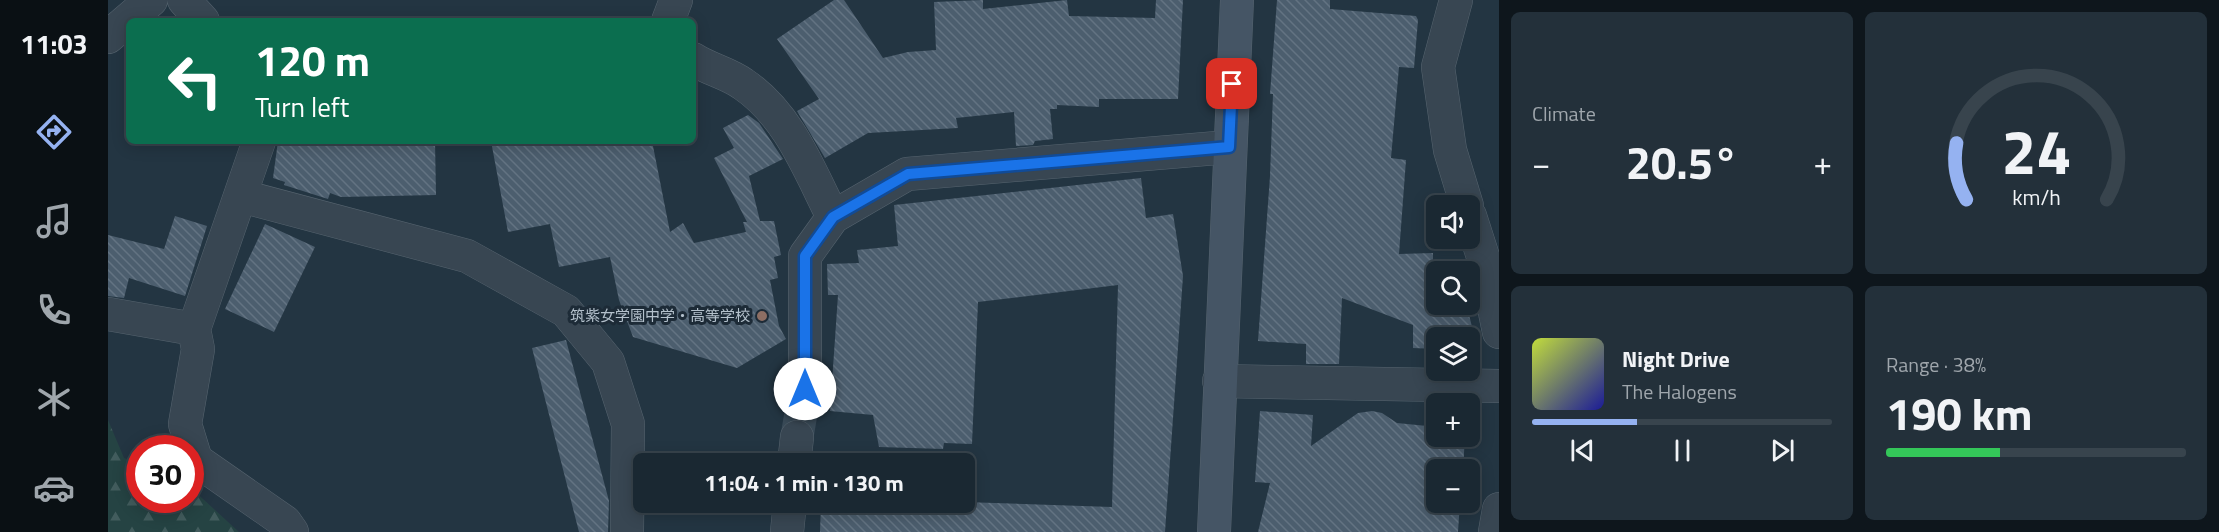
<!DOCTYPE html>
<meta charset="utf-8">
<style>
:root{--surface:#1a2832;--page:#23303a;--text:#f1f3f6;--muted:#9fa6ac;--line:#38444d;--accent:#95b2f1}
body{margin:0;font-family:"Titillium Web","Noto Sans JP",sans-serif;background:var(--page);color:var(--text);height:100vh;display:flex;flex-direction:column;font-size:22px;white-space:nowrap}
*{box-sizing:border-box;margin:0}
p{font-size:20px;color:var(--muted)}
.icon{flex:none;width:33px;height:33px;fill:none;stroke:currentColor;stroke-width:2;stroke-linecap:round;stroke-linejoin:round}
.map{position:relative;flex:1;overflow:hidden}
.side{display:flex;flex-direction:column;gap:12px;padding:12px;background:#0e161c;width:720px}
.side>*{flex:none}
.guide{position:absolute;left:18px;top:18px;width:570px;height:126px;border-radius:9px;box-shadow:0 3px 15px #0003,0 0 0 2px var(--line);background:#0b6e4f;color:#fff;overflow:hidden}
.buttons{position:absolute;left:1318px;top:195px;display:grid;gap:12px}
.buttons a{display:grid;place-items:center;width:54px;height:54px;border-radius:9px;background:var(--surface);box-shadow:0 3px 15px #0003,0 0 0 2px var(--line);font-size:30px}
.speed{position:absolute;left:18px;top:435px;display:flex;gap:12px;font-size:30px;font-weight:700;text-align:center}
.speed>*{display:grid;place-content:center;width:78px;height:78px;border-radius:50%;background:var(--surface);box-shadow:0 3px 15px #0003,0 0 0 2px var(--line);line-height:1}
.speed .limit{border:9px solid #d22;background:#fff;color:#111}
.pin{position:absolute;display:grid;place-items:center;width:51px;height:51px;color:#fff;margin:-26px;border-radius:12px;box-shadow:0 3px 9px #0006}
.me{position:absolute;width:66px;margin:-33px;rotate:0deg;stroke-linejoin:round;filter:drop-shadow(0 0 4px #0008)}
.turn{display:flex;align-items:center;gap:21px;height:126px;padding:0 30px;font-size:27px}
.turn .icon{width:78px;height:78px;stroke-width:2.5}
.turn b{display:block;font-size:42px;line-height:51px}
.big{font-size:45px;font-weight:700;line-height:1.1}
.side .tile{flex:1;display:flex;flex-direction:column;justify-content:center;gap:9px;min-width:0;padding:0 21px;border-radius:9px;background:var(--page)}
.side .dial{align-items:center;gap:0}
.dial svg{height:156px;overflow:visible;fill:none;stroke:var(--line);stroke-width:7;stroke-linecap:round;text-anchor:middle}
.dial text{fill:var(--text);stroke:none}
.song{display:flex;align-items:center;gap:18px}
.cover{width:72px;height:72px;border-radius:9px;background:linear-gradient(135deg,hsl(70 70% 55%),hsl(240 70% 35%))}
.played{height:6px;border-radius:3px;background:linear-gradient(90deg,var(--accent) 35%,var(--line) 35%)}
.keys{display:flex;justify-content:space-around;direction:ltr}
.heat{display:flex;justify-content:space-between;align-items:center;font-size:33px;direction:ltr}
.charge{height:9px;border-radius:4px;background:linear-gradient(90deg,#34c759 38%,var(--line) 0)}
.side .tiles{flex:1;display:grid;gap:12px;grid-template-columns:repeat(2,1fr)}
.trip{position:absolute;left:525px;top:453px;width:342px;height:60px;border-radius:9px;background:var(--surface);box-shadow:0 3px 15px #0003,0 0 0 2px var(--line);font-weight:700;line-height:60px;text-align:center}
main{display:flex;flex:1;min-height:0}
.tabs{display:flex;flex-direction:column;width:108px;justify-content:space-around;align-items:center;background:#0a1014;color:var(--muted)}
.tabs .icon{width:42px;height:42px}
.tabs .active{color:var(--accent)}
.tabs b{font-size:27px;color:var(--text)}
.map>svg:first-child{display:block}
.forest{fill:url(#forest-firs)}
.building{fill:url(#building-back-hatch)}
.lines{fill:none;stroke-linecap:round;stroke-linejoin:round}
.street-tunnel{stroke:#394a57;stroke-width:33;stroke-dasharray:33 16;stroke-linecap:butt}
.street-casing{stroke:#56646f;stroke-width:34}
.secondary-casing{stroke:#56646f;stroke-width:34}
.street{stroke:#384652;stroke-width:33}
.secondary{stroke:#455565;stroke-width:33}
.route-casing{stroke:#114b97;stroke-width:15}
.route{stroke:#1a73e8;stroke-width:10}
.education-dot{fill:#8d6e63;stroke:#1d2b37;stroke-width:2}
.labels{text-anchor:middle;stroke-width:6;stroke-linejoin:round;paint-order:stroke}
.poi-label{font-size:15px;fill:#b4c1cc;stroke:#1d2b37;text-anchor:end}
</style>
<main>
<nav class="tabs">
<b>11:03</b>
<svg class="icon active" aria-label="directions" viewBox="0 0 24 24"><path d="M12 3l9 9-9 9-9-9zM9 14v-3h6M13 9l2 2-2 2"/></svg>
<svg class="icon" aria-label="music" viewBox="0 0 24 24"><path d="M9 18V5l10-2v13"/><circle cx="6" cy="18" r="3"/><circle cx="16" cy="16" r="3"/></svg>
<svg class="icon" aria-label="phone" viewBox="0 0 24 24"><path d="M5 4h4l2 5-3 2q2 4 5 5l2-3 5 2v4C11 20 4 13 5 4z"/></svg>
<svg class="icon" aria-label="climate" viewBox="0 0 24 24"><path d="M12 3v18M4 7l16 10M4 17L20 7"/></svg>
<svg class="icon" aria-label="car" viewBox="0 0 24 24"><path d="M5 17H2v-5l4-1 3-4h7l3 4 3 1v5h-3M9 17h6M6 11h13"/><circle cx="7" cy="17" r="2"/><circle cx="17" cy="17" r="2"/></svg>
</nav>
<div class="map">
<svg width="1391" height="532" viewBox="0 0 1391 532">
<defs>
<pattern id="forest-firs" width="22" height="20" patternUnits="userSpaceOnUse" patternTransform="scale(1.5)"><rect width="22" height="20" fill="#254343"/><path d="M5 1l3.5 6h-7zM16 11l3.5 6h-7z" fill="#425c5d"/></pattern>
<pattern id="building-back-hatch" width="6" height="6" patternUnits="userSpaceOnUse" patternTransform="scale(1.5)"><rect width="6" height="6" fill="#4c5e6e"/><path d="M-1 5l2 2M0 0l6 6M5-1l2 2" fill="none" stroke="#637382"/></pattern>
</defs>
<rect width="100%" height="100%" fill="#233542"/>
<path class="forest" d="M0,420L16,458L31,464L32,500H82L83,488L131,532H0Z"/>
<path class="building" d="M726,0H736L775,58L800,52L828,50L826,2L875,0V9L959,0L961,16L1047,18L1048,0H1075L1070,99H991V107L949,105V109H942L945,139L927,141L925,145L908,146L906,112L848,118L850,128L760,133L717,158L689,111L711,99L669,39Z
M1169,0H1222V9L1308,16L1310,20L1306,68L1291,67L1283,158L1298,160L1291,254L1325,253V269L1359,268L1360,272H1329V304H1362V283L1368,311H1360L1374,366H1362V338H1329V366H1328L1329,349L1305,348V325L1234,298L1231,364H1198V344L1150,341L1162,176L1165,94H1162Z
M640,115L651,123L675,159L641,176L652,221H666L673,255L666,257L670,278L662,280L671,326L678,339L629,368L525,337L511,300L502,257L451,267L442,224L400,232L383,141H544L562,232L575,223L586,243L638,232L635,222H639L606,158L626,148L615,128Z
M170,141H327L328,195L233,197L222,193L220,199L176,185L177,182L165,178Z
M1033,178L1038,218L1065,214L1075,276L1057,532H712L713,502H856L1004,507L1010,285L870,302L864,444L836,443L835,449L771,447L765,415L722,411L730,295H720L719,264L751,263L749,250L790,246L786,205Z
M67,216L99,226L77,296L21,278L16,298L0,296V235L56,249Z
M157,224L207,247L166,332L117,309Z
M458,340L501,501L500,532H471L424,348Z
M1152,411L1205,415L1203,446L1250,413L1264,411L1274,413L1289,423L1329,427V436H1357L1355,470H1329V502H1352L1350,532H1150L1162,483L1147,482Z"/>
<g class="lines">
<path class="street-tunnel" d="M689,437L697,389"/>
<g class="street-casing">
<path id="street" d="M76,0L95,21
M1348,0L1330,67L1342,150L1359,206
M560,21L568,0
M0,37L43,0
M585,59C600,69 620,73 635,84C681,115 701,170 725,217
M151,141L86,329L90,349L77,424L88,460L177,522L184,532
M133,196L359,256L458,311L500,362L520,424L519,532
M1362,216L1377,263L1391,332
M0,314L86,329
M1111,381L1391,386
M697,389V256L725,217L799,174L1121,147
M686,464L689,437
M679,532L682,502
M1387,532L1391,509"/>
</g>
<g class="secondary-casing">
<path id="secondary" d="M1106,532L1129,0"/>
</g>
<use href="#street" class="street"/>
<use href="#secondary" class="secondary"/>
</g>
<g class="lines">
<g class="route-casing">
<path id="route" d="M697,389V256L725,217L800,174L1121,147L1124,84"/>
</g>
<use href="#route" class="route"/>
</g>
<circle class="education-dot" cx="654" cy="316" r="6"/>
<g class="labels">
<g class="poi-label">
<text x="642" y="321">筑紫女学園中学・高等学校</text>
</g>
</g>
</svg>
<div class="buttons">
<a><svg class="icon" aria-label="sound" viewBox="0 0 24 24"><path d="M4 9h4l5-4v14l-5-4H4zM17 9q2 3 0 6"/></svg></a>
<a><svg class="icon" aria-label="search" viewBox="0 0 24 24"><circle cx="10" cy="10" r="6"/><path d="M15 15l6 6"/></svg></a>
<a><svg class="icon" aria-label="layers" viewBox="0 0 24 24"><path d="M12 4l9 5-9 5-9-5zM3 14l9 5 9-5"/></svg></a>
<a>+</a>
<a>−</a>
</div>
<div class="speed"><div class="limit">30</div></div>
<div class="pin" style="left:1124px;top:84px;background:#d93025"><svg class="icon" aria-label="arrive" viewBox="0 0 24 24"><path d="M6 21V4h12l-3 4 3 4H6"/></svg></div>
<svg class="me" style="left:697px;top:389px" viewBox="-20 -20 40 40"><circle r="19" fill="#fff"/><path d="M0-13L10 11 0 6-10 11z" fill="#1a73e8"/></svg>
<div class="trip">11:04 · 1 min · 130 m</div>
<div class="guide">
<div class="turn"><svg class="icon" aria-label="left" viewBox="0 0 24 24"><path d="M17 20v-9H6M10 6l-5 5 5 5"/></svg><div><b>120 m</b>Turn left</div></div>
</div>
</div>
<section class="side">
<div class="tiles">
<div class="tile"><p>Climate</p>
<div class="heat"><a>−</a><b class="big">20.5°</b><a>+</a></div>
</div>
<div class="tile dial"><svg viewBox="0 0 100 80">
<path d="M14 69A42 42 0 1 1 86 69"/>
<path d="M14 69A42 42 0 0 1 9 40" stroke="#95b2f1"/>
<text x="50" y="56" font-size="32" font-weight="700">24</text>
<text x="50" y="72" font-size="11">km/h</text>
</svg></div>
<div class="tile">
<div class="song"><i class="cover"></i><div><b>Night Drive</b><p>The Halogens</p></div></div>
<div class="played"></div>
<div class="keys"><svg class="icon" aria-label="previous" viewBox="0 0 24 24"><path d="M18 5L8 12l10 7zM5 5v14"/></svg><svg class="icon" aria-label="pause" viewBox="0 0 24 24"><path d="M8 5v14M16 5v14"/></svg><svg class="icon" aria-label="next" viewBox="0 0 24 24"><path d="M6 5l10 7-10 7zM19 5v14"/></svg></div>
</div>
<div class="tile"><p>Range · 38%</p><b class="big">190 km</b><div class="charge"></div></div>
</div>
</section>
</main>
